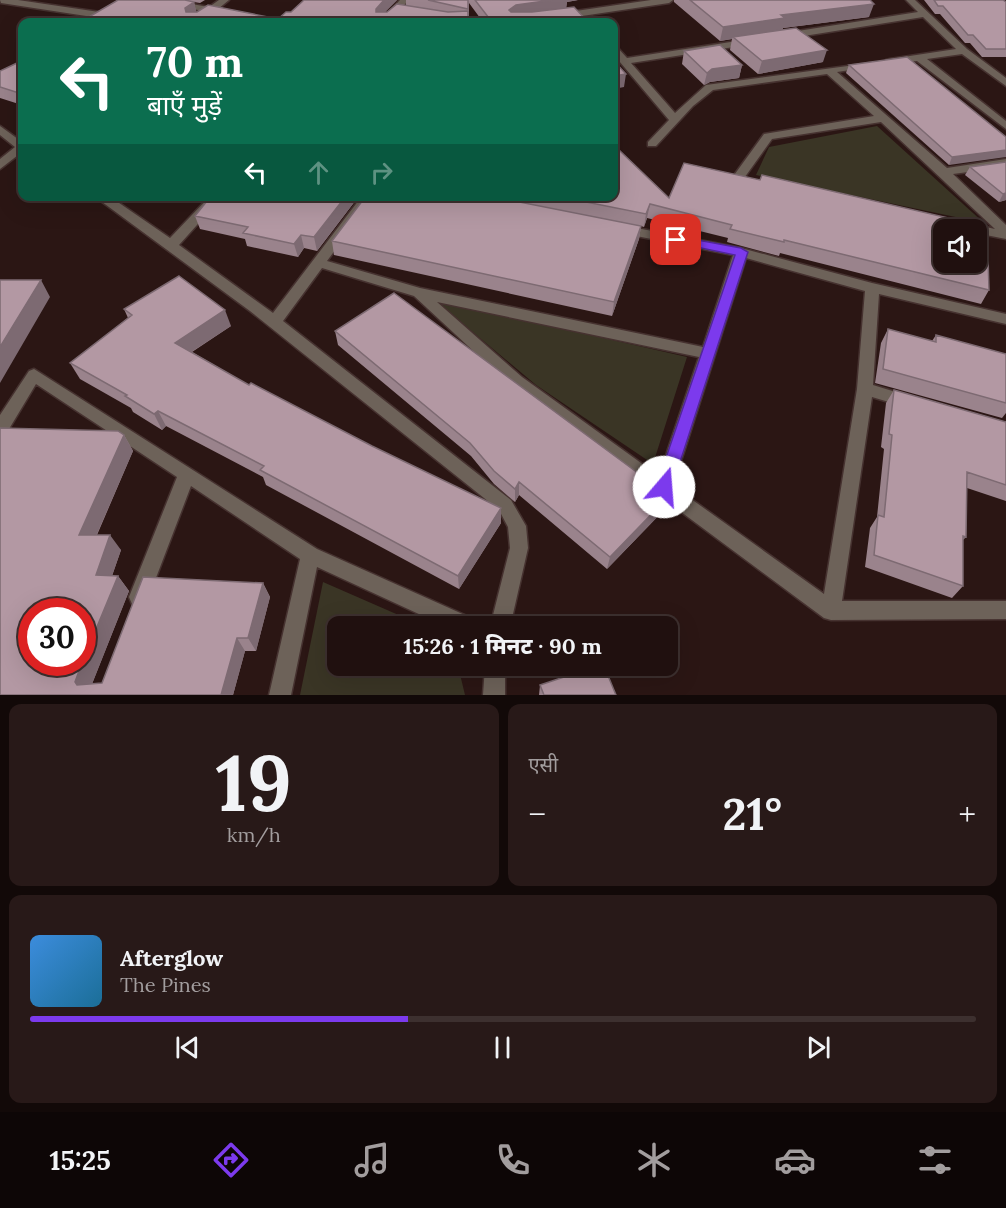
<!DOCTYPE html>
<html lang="hi">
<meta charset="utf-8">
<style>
:root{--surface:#20100f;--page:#281918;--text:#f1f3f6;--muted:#a29d9e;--line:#3d302f;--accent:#7c3aed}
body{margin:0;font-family:Lora,"Noto Sans Devanagari",serif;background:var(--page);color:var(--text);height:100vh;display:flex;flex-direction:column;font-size:22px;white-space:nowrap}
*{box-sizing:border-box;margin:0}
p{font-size:20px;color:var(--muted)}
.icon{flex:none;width:33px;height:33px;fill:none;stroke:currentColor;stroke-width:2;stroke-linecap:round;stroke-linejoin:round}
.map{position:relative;height:695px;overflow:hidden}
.sheet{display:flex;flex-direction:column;gap:9px;padding:9px;background:#120908;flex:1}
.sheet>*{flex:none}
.banner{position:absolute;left:18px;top:18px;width:600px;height:183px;border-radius:12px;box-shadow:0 6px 24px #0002,0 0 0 2px var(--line);background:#0b6e4f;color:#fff;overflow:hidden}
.controls{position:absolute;left:933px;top:219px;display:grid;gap:12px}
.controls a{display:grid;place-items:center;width:54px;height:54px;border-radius:12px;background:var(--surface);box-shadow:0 6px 24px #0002,0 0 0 2px var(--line);font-size:30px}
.speed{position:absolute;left:18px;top:598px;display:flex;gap:12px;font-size:30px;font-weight:700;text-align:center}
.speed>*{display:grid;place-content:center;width:78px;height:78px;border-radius:50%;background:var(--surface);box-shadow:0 6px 24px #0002,0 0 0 2px var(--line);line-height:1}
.speed .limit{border:9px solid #d22;background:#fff;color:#111}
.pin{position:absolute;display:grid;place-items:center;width:51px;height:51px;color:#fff;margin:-26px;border-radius:12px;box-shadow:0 3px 9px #0006}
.me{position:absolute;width:66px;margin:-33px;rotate:18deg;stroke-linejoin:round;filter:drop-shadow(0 0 4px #0008)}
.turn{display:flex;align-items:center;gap:21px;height:126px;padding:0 30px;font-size:27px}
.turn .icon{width:78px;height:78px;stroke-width:2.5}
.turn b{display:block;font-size:42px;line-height:51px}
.lanes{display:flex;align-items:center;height:57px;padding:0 30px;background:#0003;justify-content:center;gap:30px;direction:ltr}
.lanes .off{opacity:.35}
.big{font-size:45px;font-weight:800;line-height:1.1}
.sheet .card{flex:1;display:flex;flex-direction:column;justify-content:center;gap:9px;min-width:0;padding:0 21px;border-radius:12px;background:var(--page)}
.sheet .dial{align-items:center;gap:0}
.dial b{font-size:78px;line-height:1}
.song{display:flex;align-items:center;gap:18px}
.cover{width:72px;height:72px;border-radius:9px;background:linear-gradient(135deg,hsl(210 70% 55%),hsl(200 70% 35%))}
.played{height:6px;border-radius:3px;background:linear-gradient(90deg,var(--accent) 40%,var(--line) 40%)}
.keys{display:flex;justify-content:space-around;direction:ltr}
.heat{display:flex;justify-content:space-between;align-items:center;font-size:33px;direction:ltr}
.sheet .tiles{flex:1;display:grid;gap:9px;grid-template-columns:1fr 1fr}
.card:last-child{grid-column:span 2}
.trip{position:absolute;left:327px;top:616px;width:351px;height:60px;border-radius:12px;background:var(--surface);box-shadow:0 6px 24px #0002,0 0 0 2px var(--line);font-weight:800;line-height:60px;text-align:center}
.menu{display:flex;height:96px;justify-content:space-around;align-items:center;background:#0d0606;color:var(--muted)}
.menu .icon{width:42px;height:42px}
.menu .selected{color:var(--accent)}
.menu b{font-size:27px;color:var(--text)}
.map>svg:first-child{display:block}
.green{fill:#3a3525}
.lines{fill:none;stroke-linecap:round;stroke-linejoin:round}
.minor-casing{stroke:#463230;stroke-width:3}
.minor{fill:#6d6259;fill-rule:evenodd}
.wall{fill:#9a838c}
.shaded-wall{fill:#7d6a72}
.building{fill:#b398a3;stroke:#7d6a72;stroke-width:1.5;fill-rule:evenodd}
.route{fill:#7c3aed;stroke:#51269a;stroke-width:1.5}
</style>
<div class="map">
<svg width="1006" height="695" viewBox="0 0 1006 695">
<rect width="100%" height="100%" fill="#2b1614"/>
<path class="green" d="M877,126L984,223L756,175L769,147Z
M433,299L687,357L653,464L536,385Z
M323,582L426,627H338V666H458L465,695H300Z"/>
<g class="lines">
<g class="minor-casing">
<path id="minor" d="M0,0H18L106,13L111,16L106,19L1,3Z
M149,0H168L209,7L219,0H229L218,9L224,10V14L212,13L199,22H189L203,11Z
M400,0H409L388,22H379Z
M651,0H673L669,3L562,19L557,16L562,13Z
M906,0H915L967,49L1006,78V86L962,54L927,59L1006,121V129L917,61L886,64V60L890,59L956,49L923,17L785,39L780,36L785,33L918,12Z
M750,39L755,42L753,44L631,63L675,113L706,85L870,63V67L837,72L947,168L1006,159V167L953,174L1006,225V239L976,233V230L954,228L953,225L954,222L959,221L995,229L881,122L772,139L742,181H734L732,178L764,134L874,116L827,74L713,90L693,106L656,146H648V142L669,120L614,55V46L617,47L627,58Z
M0,126L22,142V152L0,169V159L15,147L0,135Z
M94,196H109L170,238L210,196H223L179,245L273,313L362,196H375L327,261L420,288L703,347L733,255L621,233L616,232L615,229L616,226L621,225L741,248L872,283L1006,314V324L879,294L873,385L915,398L917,402L915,406L909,408L872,397L842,601H1006V619L831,620L824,618L510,385L414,296L322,268L283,321L511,500L526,526L528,548L510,627H490L510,548L508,527L499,510L250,311ZM746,258L865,291L857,389L824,594L673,486ZM437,302L699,357L659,476L522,377Z
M34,369L317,549L476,620L479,627H447L317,567L291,695H269L300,559L191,486L146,604L139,606L132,604L129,597L177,477L36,384L6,434L0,436V415L29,371Z
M485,666H505V695H483Z"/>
</g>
<use href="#minor" class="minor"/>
</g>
<path class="wall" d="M118,0H205L200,3L194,2L196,12L278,19L291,12L304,0H397L385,12H387L406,5V0H578L567,2L566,8L588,22H483L469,3V22H80Z
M674,0H870L869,17L783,28L782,30L823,62L758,74L730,50L732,39L720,41L674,2Z
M924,0H1003L1006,2V57H982L970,43H965L940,14H935Z
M684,51L742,65L739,78L710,82L704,85L682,64Z
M22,59V105L0,98V71L17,63Z
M849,65L1006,137L949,165L846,73Z
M618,149L669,198L980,255L989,290L981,304L780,253L779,256L727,242L728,238L647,218L644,227L641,226L639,239L612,316L334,255L332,241L366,196H614Z
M1006,162V200L999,202L965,175L970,167Z
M211,196H359L317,251L304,248L298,257L247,246L245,239L200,229L195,216Z
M124,309L231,326L192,352L249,385L501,523L459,589L266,485L263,477L166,426L162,430L133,412L131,408L80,379L70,363L128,318Z
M888,329L932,341L936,335L1006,403V413L1002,418L875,383L881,343Z
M335,331L669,496L665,509L607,569L519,495L515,502L494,484L471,456L338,345Z
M894,390L1006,422V501L967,488L966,537L963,540V586L952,598L865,567L870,528L877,517L884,449L881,447L886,403Z
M124,435L133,451L97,535L121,550L112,576H118L129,591L92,684L102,683L263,583L270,597L256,651H245L233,695H0Z
M540,685L616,695H539Z"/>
<path class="shaded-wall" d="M384,0H397L377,20L376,9Z
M552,0H578L567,2L566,10L516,17L509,10L516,5Z
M194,2L197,14L189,20L185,8Z
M874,4L869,17L783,28L782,31L733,37L732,39L720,41L723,27L781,15Z
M827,50L823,62L758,74L762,61Z
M742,65L739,78L710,82L704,85L707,73L712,69Z
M626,74L624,87L614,89V76Z
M1006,150V157L949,165L952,157Z
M1006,193V200L999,202L1003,194Z
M346,196H359L317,251L314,237Z
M650,204L647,218L644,227L646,214Z
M641,226L639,239L612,316L614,302Z
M301,235L304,248L298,257L294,244Z
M41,280L50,297L0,383V347Z
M225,310L231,326L182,358L175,343Z
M158,411L166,426L162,430L154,414Z
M124,435L133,451L90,550L79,535Z
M519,482V495L515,502V489Z
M669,496L665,509L607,569L610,557Z
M501,508V523L459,589L458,576Z
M110,535L121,550L107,590L96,575Z
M118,576L129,591L88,694L77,685L75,682Z
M263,583L270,597L256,651L248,638Z
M237,638L245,651L233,695H221Z"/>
<path class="building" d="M118,0H185L194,2L185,8L186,12H197L208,5L278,19L286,12H291L304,0H384L376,9V12H387L397,4L448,12L468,11V22H80Z
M428,0H468V9Z
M475,0H552L516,5L509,10L511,12H532L574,7L588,22H492Z
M690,0H870L874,4L781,15L785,18L723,27Z
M934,0H1003L1006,2V49H986L973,35H968L943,6H938Z
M796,28L827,50L762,61L733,37Z
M720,45L742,65L712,69L707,73L684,51Z
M907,57L1006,137V150L952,157L849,65Z
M22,59V94L0,87V71L17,63Z
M614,61L626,74L614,76Z
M614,143L618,149L669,198L684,163L760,180L762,175L979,225L980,255L988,257L989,290L784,240V242L730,229L732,225L650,204L646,214L556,196H614ZM944,230H976V262H944Z
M1006,162V193L1003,194L970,167Z
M211,196H346L314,237L301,235L294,244L243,233L248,227L195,216Z
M366,196H489L641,226L614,302L332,241Z
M179,276L225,310L175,343L249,385L251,383L372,446L501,508L458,576L260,470L264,466L158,411L154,414L125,396L127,395L70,363L132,315L124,309Z
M0,280H41L0,347Z
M394,293L669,496L610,557L519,482L515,489L494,471L470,443L335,331Z
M888,329L936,342V335L1006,354V403L883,369Z
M894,390L1006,422V485L967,472L966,537L963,536V586L874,555L878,515L884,517L892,435L889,434Z
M0,428L118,431L124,435L79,535H110L96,575L118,576L82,663V612H32V663H82L75,682L77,685L102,683L143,577L263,583L248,638H237L221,695H0Z
M597,666H604L616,695H544L540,685Z"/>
<path class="route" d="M676,236L741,248L748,252L672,487L670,492L664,494L659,492L656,487L735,255L672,242L670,240Z"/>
</svg>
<div class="controls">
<a><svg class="icon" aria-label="sound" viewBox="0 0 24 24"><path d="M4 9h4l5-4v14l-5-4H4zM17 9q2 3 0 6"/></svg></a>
</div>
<div class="speed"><div class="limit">30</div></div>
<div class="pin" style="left:676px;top:240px;background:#d93025"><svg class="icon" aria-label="arrive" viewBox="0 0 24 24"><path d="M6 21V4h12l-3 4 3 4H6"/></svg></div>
<svg class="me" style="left:664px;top:487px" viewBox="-20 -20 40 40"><circle r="19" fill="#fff"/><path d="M0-13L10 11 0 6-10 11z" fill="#7c3aed"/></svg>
<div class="trip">15:26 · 1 मिनट · 90 m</div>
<div class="banner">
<div class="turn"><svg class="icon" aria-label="left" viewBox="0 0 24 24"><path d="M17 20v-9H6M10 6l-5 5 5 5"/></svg><div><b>70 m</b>बाएँ मुड़ें</div></div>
<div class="lanes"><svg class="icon" aria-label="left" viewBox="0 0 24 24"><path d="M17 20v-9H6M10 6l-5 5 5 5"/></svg><svg class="icon off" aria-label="ahead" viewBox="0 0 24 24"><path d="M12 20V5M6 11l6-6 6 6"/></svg><svg class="icon off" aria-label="right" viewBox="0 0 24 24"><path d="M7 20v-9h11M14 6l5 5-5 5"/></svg></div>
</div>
</div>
<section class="sheet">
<div class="tiles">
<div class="card dial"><b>19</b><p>km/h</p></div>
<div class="card"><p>एसी</p>
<div class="heat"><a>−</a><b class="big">21°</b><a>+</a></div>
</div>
<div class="card">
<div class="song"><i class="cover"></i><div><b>Afterglow</b><p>The Pines</p></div></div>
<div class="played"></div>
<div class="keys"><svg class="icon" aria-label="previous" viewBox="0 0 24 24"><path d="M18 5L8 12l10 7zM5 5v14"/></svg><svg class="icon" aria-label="pause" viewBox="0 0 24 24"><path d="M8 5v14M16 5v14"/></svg><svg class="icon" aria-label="next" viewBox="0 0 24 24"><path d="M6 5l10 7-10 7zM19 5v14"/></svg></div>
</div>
</div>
</section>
<nav class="menu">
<b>15:25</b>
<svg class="icon selected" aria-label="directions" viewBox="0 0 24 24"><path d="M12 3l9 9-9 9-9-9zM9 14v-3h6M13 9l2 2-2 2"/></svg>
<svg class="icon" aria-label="music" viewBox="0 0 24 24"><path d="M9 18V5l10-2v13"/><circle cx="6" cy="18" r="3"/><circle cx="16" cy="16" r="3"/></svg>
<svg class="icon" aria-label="phone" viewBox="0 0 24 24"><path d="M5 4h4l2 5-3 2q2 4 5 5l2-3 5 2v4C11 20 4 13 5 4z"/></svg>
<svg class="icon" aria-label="climate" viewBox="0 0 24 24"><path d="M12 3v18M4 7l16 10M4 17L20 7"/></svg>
<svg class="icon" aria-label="car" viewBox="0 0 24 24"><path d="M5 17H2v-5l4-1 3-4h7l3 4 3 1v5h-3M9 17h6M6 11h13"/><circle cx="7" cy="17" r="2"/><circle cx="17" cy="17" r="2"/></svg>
<svg class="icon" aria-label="filters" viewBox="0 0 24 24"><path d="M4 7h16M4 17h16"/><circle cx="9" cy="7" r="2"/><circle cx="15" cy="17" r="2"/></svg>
</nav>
